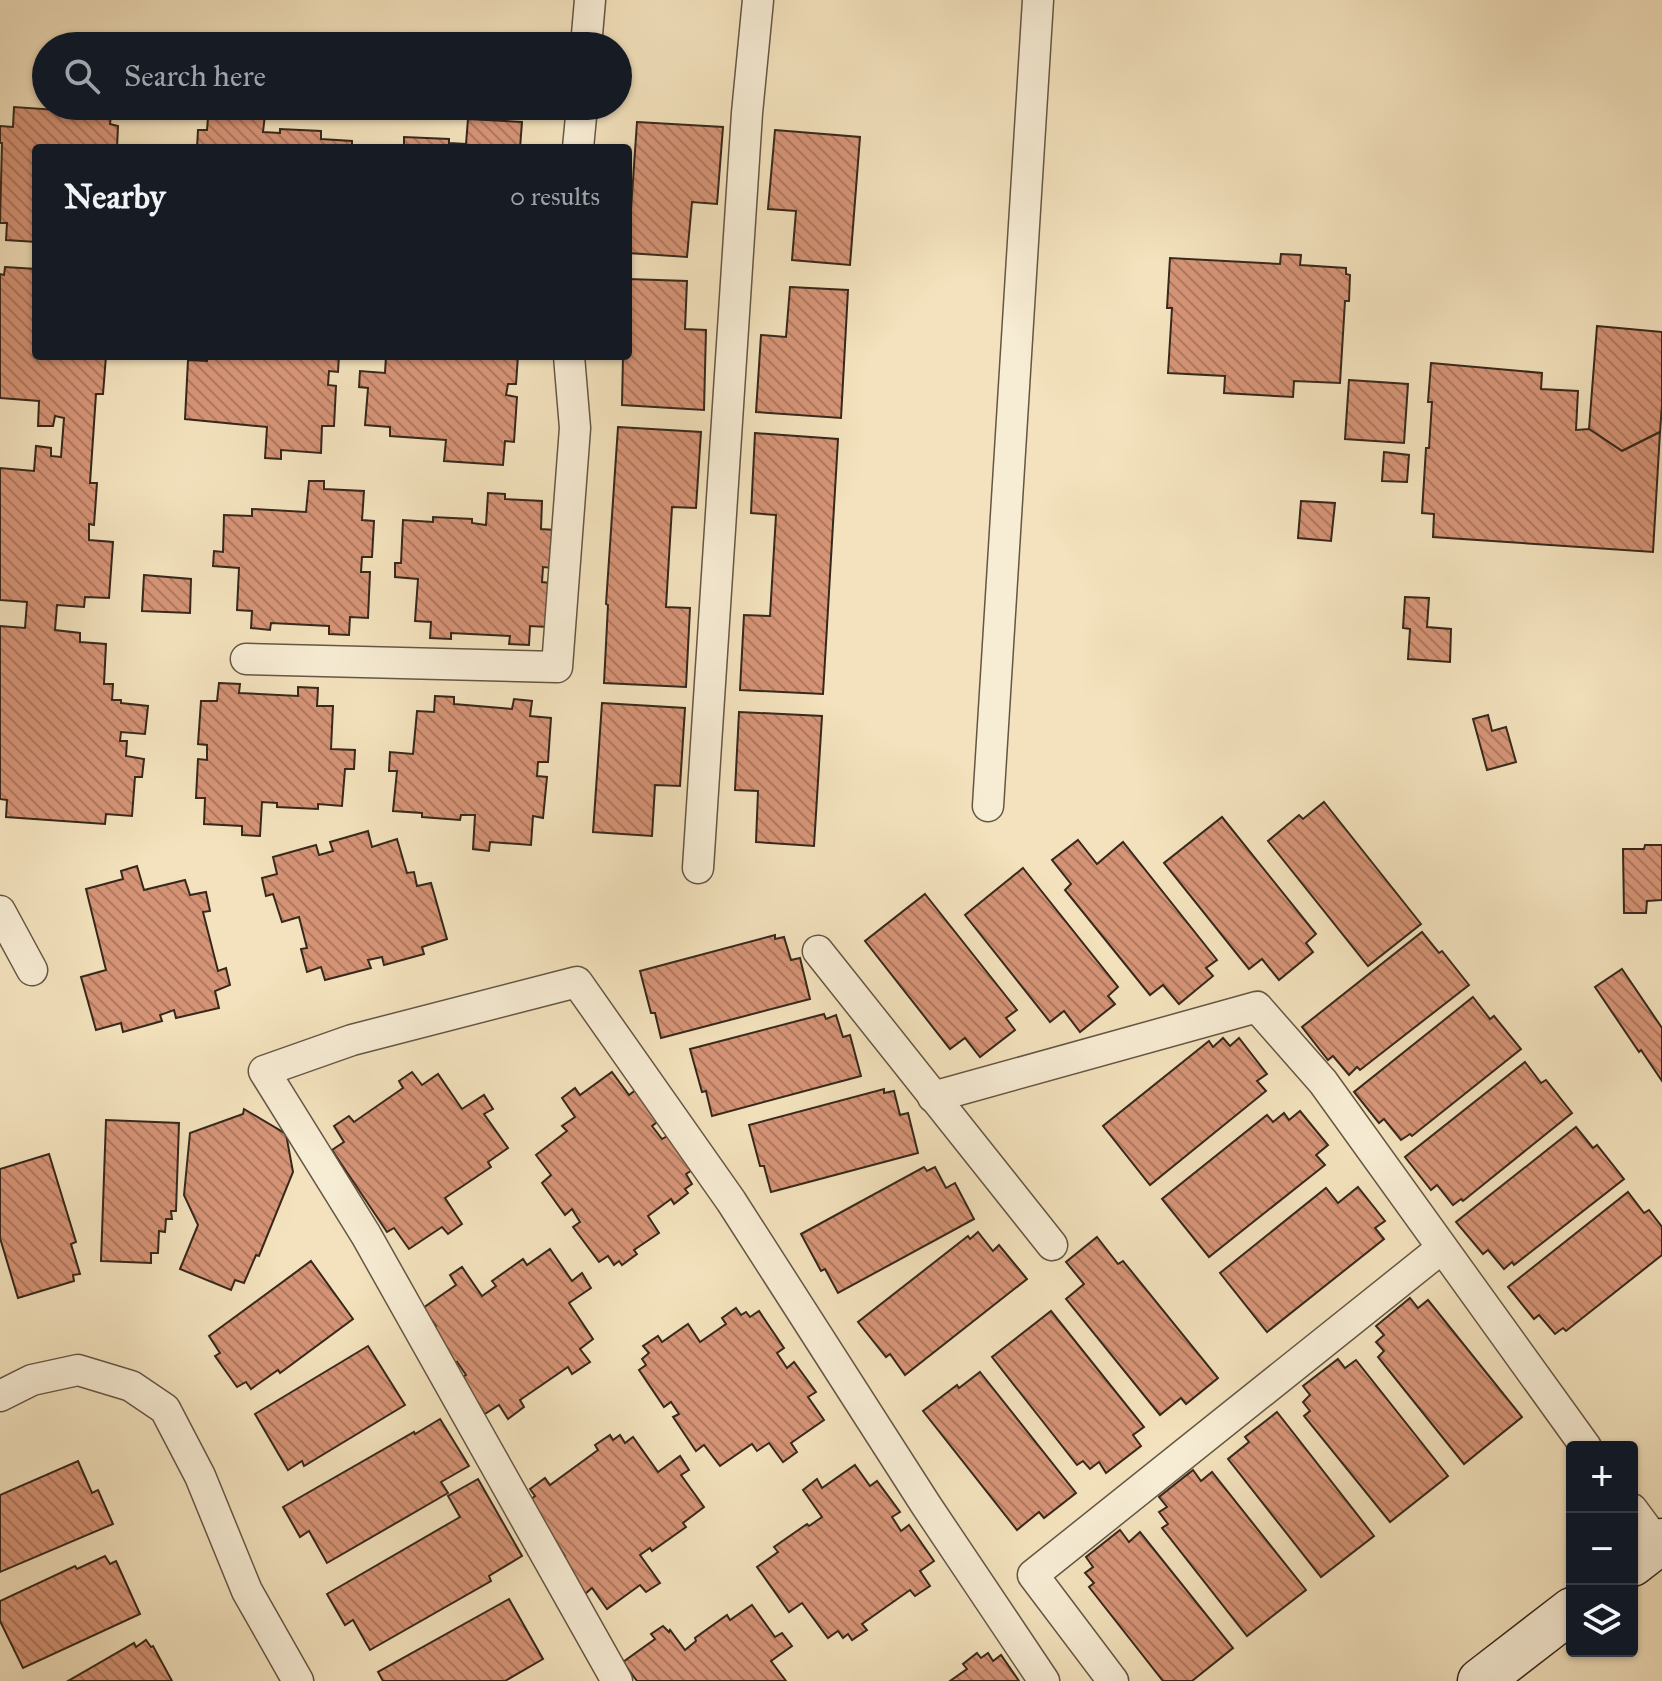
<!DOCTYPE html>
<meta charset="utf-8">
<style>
body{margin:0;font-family:"IM FELL Great Primer",serif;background:#20242c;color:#f1f3f6}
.controls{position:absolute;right:24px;bottom:24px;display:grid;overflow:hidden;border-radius:8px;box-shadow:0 2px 6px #0004}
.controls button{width:72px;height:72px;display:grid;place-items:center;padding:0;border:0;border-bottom:2px solid #363941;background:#171b24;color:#f1f3f6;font:40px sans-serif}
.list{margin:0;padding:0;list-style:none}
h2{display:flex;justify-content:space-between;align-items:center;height:104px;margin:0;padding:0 32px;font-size:34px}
h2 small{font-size:26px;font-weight:400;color:#9ea1a6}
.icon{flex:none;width:44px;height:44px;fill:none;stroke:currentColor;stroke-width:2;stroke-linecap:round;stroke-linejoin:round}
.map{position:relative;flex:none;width:1662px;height:1681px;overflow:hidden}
.search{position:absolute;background:#171b24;box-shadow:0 2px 6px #0004;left:32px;top:32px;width:600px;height:88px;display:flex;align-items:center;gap:20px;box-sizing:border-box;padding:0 28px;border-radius:44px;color:#9ea1a6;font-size:30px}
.panel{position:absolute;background:#171b24;box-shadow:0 2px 6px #0004;left:32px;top:144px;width:600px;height:216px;border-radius:8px}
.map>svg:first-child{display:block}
.building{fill:url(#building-back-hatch);stroke:#36281b;stroke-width:2}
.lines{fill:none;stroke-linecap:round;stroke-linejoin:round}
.service-casing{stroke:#655644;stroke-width:33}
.secondary-casing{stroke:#36281b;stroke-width:47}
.service{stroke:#f7ecd4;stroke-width:30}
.secondary{stroke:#f7ecd4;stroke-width:44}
</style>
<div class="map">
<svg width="1662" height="1681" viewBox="0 0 1662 1681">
<defs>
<pattern id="building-back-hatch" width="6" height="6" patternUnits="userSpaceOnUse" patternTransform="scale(2)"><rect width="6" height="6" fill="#d69477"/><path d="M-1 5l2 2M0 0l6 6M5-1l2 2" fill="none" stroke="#ae7961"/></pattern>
</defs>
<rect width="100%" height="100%" fill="#f3e2bd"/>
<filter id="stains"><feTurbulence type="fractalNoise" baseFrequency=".0025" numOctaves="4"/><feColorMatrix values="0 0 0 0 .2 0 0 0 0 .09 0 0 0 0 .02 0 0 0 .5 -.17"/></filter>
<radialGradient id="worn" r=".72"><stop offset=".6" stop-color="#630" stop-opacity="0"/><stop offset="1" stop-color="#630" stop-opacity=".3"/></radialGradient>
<g class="building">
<polygon points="57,106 112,106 110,124 118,126 117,148 36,148 36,242 6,240 7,223 0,223 2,143 0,143 0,126 13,127 14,107 57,110"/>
<polygon points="209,106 266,106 263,132 280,133 280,129 321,131 321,139 352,141 352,148 197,148 198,130 207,130"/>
<polygon points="468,119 522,122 520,148 404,148 404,137 449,139 449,143 466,144"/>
<polygon points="637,122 723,127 717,204 692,202 687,257 628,253"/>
<polygon points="775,130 860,137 850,265 792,260 796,211 768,209"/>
<polygon points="1281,254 1301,255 1300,265 1346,268 1346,274 1350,275 1349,301 1345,301 1340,383 1294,381 1293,397 1224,393 1225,376 1168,373 1172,308 1167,308 1170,258 1280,264"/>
<polygon points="5,267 36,269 36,356 106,356 103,394 96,394 90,483 97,483 94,525 89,524 89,540 113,542 109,598 85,597 84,607 57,605 55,630 80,633 80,642 106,644 104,684 113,684 112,700 121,700 121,703 148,706 145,734 121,732 120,741 127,741 126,756 144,759 142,777 135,777 132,816 106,814 105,824 6,817 7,800 0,799 0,626 25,628 27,602 0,600 0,468 34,471 36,446 51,448 51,456 61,457 64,418 55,416 53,426 38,426 39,401 0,398 0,274 4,275"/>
<polygon points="628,279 687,281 685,329 706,330 704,410 622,405 623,356 628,356"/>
<polygon points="790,287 848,290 841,418 756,412 761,335 786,337"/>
<polygon points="1597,326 1662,332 1662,405 1660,432 1622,451 1589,429"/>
<polygon points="207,356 339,356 338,372 329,371 328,385 336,386 334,426 322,426 321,453 281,450 281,459 265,458 267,427 185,419 188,360 207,361"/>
<polygon points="386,356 518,356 516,384 508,384 506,395 517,397 514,442 505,441 503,465 444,461 446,440 390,436 390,427 365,425 368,388 359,387 360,371 385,373"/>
<polygon points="1431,363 1542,373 1541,389 1578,391 1576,430 1589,429 1622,451 1660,432 1653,552 1433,537 1434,514 1422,513 1426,448 1429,448 1432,402 1428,402"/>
<polygon points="1349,380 1408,384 1404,443 1345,439"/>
<polygon points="618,427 701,432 696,508 672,507 666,607 690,608 686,687 604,683 608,605 606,604"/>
<polygon points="755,433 838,439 823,694 740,690 744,615 770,616 776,515 751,513"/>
<polygon points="1384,452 1409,455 1407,482 1382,481"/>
<polygon points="309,481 324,481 324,489 364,491 362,520 374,521 372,557 362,557 361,572 370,572 368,618 350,617 349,635 329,634 329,626 271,623 270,630 251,628 252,611 237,610 239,568 213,566 214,551 223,552 224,515 252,516 252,509 306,512"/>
<polygon points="488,493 505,494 505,499 542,501 541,529 555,530 552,568 543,567 542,582 550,583 547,627 530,626 529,645 509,644 510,636 451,633 451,639 430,638 431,622 415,621 418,579 395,577 395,563 401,563 403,520 433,522 433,517 472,519 472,523 486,525"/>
<polygon points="1301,501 1335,503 1331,541 1298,538"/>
<polygon points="144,575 191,579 190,613 142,611"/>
<polygon points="1405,597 1429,598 1427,627 1451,629 1450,662 1408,659 1410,629 1403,628"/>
<polygon points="219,683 240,684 239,693 298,696 298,687 318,688 317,706 333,706 331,749 355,750 354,769 345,769 342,806 318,804 318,809 277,807 277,803 262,802 260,836 242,835 242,826 204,824 205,798 196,798 198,759 207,760 207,745 198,744 201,701 217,701"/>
<polygon points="435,696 454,697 454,704 512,709 514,699 532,701 530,716 551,718 548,762 538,762 537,776 547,777 543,818 533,816 531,845 490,842 489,851 473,849 475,815 461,815 460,820 422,817 422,813 393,811 397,771 389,771 390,752 413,754 417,711 434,712"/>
<polygon points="602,703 685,708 680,786 655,785 652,836 593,832"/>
<polygon points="739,712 822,716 814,846 756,842 758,791 735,790"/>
<polygon points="1488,715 1492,731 1506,727 1516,762 1487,770 1473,719"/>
<polygon points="1324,802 1421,924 1368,966 1268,841 1299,815 1303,819"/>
<polygon points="1222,817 1316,934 1306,943 1313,952 1279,980 1262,959 1249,969 1164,863"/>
<polygon points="368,831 372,847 397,839 407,873 414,872 417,886 431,883 447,939 422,947 424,954 384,965 382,957 368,960 371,968 325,980 321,967 307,972 301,949 307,948 299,917 282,922 273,894 266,896 262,878 277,874 273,857 316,845 319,855 333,851 330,842"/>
<polygon points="1078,840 1097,864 1123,842 1217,960 1206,968 1213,976 1179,1004 1163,985 1150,995 1065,890 1071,884 1052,860"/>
<polygon points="1645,845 1662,845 1662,900 1647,901 1646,913 1624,913 1623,849 1644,849"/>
<polygon points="137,866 144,890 185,880 190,895 206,892 210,911 203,912 218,971 226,968 230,985 215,991 219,1008 176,1018 174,1010 160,1015 162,1021 123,1032 121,1023 96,1030 81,977 106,970 86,889 123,879 121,871"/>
<polygon points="1023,868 1118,987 1108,996 1115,1004 1080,1032 1064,1011 1050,1022 965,915"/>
<polygon points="925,894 1017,1010 1006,1018 1015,1030 980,1057 965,1038 950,1049 865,941"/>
<polygon points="1422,932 1439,953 1442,951 1469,985 1360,1070 1357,1067 1349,1075 1333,1056 1328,1060 1302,1027"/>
<polygon points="775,935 775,939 784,937 791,960 800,958 810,999 661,1038 655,1013 651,1013 640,971"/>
<polygon points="1622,969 1662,1028 1662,1081 1641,1050 1639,1052 1595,987"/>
<polygon points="1473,997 1490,1019 1494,1016 1521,1049 1412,1136 1410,1134 1401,1140 1384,1119 1379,1123 1354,1092"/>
<polygon points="824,1014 826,1019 836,1015 843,1037 850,1035 861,1076 712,1116 706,1091 702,1092 690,1049"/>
<polygon points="1223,1038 1230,1046 1239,1038 1267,1074 1257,1081 1266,1091 1150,1185 1103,1126 1209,1041 1213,1047"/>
<polygon points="1525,1062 1541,1083 1546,1080 1572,1113 1463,1201 1461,1199 1453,1205 1437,1185 1431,1190 1405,1157"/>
<polygon points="412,1072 422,1085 438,1074 462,1109 484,1095 493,1109 484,1114 508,1148 488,1162 491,1167 445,1198 462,1224 448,1234 442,1227 409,1249 394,1228 387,1232 332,1150 344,1142 334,1126 349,1116 354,1122 403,1088 399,1081"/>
<polygon points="612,1072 629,1095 637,1089 660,1120 652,1126 662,1139 669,1135 694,1169 686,1174 692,1184 685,1189 688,1193 674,1204 671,1199 648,1216 659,1233 634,1250 637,1254 622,1265 619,1261 614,1265 608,1256 599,1262 573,1227 580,1222 572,1209 565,1215 542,1183 551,1175 536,1155 567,1131 562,1126 575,1117 562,1098 575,1088 580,1095"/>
<polygon points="884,1089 884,1093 894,1091 900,1115 908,1113 918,1153 771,1192 764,1166 760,1166 749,1125"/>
<polygon points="244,1109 286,1134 293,1172 259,1256 256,1255 244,1283 235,1280 231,1290 180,1269 198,1225 184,1195 190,1133 243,1114"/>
<polygon points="1300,1111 1328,1145 1316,1155 1325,1165 1209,1257 1162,1199 1267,1115 1273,1122 1284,1113 1289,1120"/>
<polygon points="106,1120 179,1123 176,1211 171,1211 172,1219 166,1219 165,1232 159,1231 158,1253 151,1253 151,1263 101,1261"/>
<polygon points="1576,1127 1593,1148 1597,1145 1624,1179 1514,1265 1512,1262 1504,1269 1488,1250 1483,1254 1456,1222"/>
<polygon points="49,1154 76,1242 71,1244 80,1274 73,1275 74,1281 18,1298 0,1238 0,1169"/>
<polygon points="924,1167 927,1171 935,1167 946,1188 955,1183 974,1219 838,1293 825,1269 821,1271 801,1234"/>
<polygon points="1358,1187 1385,1221 1375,1228 1384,1239 1267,1332 1220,1273 1326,1188 1338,1203"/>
<polygon points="1628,1192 1644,1213 1649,1210 1662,1227 1662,1255 1566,1331 1563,1328 1555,1334 1539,1315 1534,1319 1508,1287"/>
<polygon points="978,1232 993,1251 999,1245 1027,1279 905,1375 890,1354 886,1357 858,1322 968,1236 970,1239"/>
<polygon points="1097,1237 1118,1264 1123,1261 1218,1378 1186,1404 1181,1398 1160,1415 1066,1299 1084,1284 1066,1262"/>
<polygon points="550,1249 572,1281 582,1273 591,1288 569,1303 593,1339 580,1349 590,1362 572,1374 568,1367 520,1400 524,1407 508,1419 499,1405 485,1414 461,1378 466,1375 457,1362 450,1367 427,1334 436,1326 423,1308 456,1285 450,1275 462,1267 482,1296 496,1286 492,1281 523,1259 527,1265"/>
<polygon points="311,1261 353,1319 280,1373 278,1370 251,1389 246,1382 237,1387 215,1356 220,1353 209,1336"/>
<polygon points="1410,1298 1418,1308 1428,1300 1522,1417 1464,1464 1378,1357 1384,1351 1376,1342 1384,1335 1376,1326"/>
<polygon points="736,1308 741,1315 746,1312 750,1317 759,1311 784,1348 777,1353 787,1368 794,1362 816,1392 808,1397 824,1420 791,1443 797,1452 783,1462 769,1443 757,1451 752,1444 720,1466 704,1445 696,1451 673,1417 679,1414 671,1402 664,1407 639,1370 646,1365 642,1359 649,1353 643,1346 658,1336 662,1342 688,1324 700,1342 726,1324 722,1318"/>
<polygon points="1051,1311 1144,1427 1133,1435 1141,1446 1106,1473 1099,1462 1090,1469 1083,1461 1077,1465 992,1357"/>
<polygon points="368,1346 405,1405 304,1466 302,1461 288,1470 255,1414"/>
<polygon points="1338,1359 1345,1368 1356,1360 1448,1476 1390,1522 1304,1416 1310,1411 1303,1402 1310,1395 1303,1386"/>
<polygon points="980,1372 1076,1493 1044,1518 1039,1512 1017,1530 923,1411 957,1385 959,1388"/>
<polygon points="1277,1412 1374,1536 1321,1577 1228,1459 1249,1442 1245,1437"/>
<polygon points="440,1419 469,1466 441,1482 448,1493 327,1563 309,1531 300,1537 283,1507 414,1432 415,1434"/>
<polygon points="610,1435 613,1440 620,1435 625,1443 633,1437 658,1472 680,1456 689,1470 681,1475 704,1507 683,1523 686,1527 652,1551 650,1548 640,1555 660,1583 646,1592 640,1585 607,1609 592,1588 585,1594 559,1559 565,1556 529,1501 535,1496 530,1489 545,1478 550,1485 598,1450 595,1445"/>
<polygon points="78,1461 92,1493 98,1490 113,1524 0,1572 0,1495"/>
<polygon points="855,1465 870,1486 877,1481 900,1512 892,1517 901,1531 909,1525 934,1561 920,1571 930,1586 915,1596 910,1590 862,1624 867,1630 852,1640 848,1634 843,1638 838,1631 828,1638 802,1603 789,1612 757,1567 778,1552 774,1547 807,1524 809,1526 822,1517 803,1490 817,1479 822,1488"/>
<polygon points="1193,1470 1201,1481 1212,1472 1306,1590 1247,1636 1162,1528 1168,1524 1159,1512 1167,1507 1159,1497"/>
<polygon points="478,1479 522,1556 489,1576 491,1581 370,1650 353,1620 345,1625 327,1594 460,1517 448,1496"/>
<polygon points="1120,1530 1129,1542 1140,1532 1233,1648 1192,1681 1163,1681 1089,1587 1094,1583 1085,1573 1093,1567 1086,1557"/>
<polygon points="105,1556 110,1564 116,1561 140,1614 23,1668 0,1621 0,1601 75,1566 77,1569"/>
<polygon points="509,1599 543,1659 505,1681 383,1681 378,1672"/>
<polygon points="752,1605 775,1637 782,1633 792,1646 771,1661 786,1681 637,1681 623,1662 655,1639 651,1634 663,1626 669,1632 670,1630 685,1650 696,1641 695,1638 727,1615 730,1620"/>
<polygon points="146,1640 151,1647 153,1646 172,1681 68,1681 134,1643 136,1647"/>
<polygon points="977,1653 981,1658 988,1653 993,1661 1001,1655 1019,1681 950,1681 967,1669 963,1664"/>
</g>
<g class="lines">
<defs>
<g id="service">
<polyline points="586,46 590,0"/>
<polyline points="578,148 582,106"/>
<polyline points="246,659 557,667 575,428 569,356"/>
<polyline points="988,806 1038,0"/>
<polyline points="698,868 747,113 758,0"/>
<polyline points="0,911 32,970"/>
<polyline points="818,951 1052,1245"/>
<polyline points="933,1097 1257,1007 1323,1082 1586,1447"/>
<polyline points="0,1396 32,1380 78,1370 131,1386 165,1409 200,1476 247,1591 298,1681"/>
<polyline points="1632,1509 1658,1544"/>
<polyline points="617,1681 366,1235 264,1071 352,1040 577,982 731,1201 926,1505 1044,1681"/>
<polyline points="1113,1681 1033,1575 1442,1248"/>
</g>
<g id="secondary">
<polyline points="1632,1564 1662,1541"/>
<polyline points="1480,1681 1572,1610"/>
</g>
</defs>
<use href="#service" class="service-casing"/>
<use href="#secondary" class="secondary-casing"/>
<use href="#service" class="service"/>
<use href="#secondary" class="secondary"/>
</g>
<rect width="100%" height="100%" filter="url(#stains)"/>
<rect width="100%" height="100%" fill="url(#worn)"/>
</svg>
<div class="controls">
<button>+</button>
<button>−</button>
<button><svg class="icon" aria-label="layers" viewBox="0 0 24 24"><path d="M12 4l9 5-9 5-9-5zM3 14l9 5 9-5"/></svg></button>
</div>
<div class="search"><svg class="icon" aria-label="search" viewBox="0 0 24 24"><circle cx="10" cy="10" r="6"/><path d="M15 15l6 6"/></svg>Search here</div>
<section class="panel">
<h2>Nearby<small>0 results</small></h2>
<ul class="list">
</ul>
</section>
</div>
